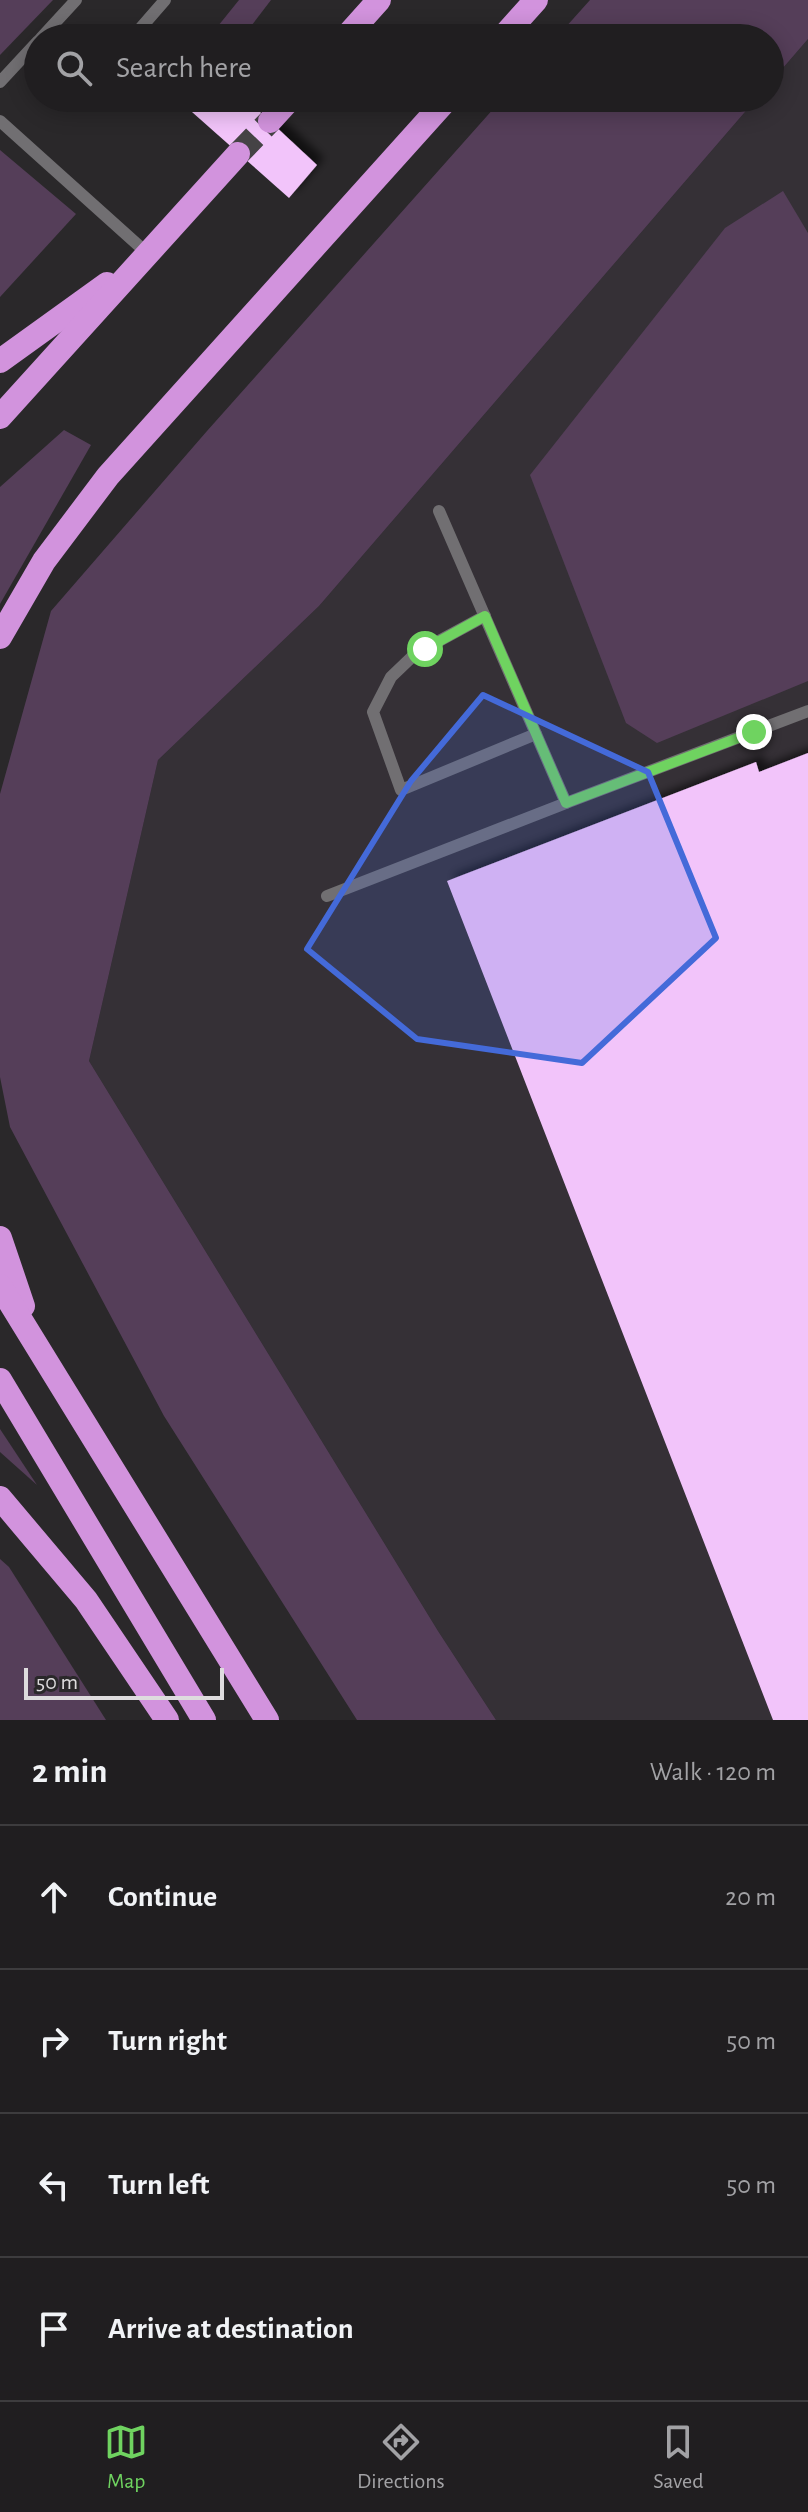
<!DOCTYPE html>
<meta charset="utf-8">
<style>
body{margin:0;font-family:"Alegreya Sans",sans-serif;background:#282729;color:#f1f3f6}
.scale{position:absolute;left:24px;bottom:20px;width:200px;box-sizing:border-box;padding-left:8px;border:4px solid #dedcde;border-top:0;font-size:22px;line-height:28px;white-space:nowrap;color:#dedcde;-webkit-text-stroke:6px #2a282a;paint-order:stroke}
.stop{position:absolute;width:24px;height:24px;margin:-18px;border:6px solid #6fd360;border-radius:50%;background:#fff}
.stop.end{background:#6fd360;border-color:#fff;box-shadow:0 2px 8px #0008}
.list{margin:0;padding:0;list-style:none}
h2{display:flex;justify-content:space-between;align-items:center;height:104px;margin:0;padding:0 32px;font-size:34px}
h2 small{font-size:26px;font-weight:400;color:#a2a2a5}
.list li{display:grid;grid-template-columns:52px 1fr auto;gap:24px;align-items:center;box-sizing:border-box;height:144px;padding:0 32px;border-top:2px solid #3d3c3e}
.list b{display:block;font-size:30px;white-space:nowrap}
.list em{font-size:26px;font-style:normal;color:#a2a2a5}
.icon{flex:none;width:44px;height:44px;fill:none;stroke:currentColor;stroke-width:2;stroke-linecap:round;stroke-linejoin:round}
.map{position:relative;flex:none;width:808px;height:1720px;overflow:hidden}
.search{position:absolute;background:#201e20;box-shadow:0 4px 20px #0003;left:24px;right:24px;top:24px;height:88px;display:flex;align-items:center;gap:20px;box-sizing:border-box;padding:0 28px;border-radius:44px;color:#a2a2a5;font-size:30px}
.sheet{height:680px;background:#201e20}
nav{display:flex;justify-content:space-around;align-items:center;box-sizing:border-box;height:112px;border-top:2px solid #3d3c3e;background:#201e20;font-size:22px;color:#a2a2a5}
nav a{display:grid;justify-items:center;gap:4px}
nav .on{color:#6fd360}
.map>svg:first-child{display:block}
.built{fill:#353036}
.green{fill:#553e59}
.building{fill:#f2c4fa;filter:url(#shadow)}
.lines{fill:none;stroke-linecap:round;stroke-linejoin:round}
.highway-tunnel{stroke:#454345;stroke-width:24;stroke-dasharray:24 12;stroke-linecap:butt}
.lane{stroke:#716f72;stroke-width:12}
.highway{stroke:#d293dd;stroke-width:24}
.route{stroke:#6fd360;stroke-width:10}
.marked{fill:#446ad9;fill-opacity:0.2;stroke:#446ad9;stroke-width:6;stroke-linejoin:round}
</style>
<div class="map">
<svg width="808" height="1720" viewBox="0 0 808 1720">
<defs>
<filter id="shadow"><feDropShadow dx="7" dy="-7" stdDeviation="4" flood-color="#0009"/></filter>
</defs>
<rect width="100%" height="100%" fill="#2a282a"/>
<polygon class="built" points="808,39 808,1720 496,1720 438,1631 89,1061 158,760 319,606 757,98 770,98 770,83"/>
<g class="green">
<polygon points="0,0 53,0 0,55"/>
<polygon points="239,0 271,0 242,38 224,38 214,31"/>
<polygon points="590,0 808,0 808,39 770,83 770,38 556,38"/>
<polygon points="503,98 757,98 319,606 158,760 89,1061 438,1631 496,1720 357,1720 164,1416 10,1127 0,1077 0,794 51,611 207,431"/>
<polygon points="0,150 76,214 0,297"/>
<polygon points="783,191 808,233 808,681 657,743 626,723 530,475 725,228"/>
<polygon points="64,430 91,445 0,604 0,487"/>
<polygon points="0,1429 37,1485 0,1452"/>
<polygon points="0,1559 9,1567 106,1720 0,1720"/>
</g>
<g class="building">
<polygon points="205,98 245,98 317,165 289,198 192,112"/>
<polygon points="808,753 808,1720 773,1720 447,881 756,762 759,772"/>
</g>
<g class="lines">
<polyline class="highway-tunnel" points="238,154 270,121"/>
<g class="lane">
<polyline points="41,38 76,0"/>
<polyline points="132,38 165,0"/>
<polyline points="0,82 38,41"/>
<polyline points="0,121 148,254"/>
<polyline points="439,511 566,803 808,711"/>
<polyline points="485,616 415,654 391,677 373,712 401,790 536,734"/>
<polyline points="327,896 566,803"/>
</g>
<g class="highway">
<polyline points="345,38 379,0"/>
<polyline points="502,38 536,0"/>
<polyline points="270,121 291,98"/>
<polyline points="0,361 107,284"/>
<polyline points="0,417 238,154"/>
<polyline points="0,637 44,561 108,476 448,98"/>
<polyline points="0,1238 23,1306"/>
<polyline points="0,1286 267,1720"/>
<polyline points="0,1380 204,1720"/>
<polyline points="0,1498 86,1600 167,1720"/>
</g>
</g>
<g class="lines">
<polyline class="route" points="425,649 485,616 566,803 754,732"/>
</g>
<path class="marked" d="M483 695 648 772 716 938 582 1063 417 1039 307 949 411 781Z"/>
</svg>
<div class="scale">50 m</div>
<div class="stop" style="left:425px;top:649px"></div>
<div class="stop end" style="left:754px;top:732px"></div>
<div class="search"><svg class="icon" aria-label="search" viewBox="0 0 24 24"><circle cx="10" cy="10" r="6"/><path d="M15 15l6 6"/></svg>Search here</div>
</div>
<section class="sheet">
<h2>2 min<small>Walk · 120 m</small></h2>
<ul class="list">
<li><svg class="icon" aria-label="ahead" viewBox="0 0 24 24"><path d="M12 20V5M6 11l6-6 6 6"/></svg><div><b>Continue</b></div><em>20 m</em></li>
<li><svg class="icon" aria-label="right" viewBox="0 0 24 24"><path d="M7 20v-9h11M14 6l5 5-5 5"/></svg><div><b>Turn right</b></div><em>50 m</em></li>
<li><svg class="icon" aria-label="left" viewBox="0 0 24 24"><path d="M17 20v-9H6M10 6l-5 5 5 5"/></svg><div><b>Turn left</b></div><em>50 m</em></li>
<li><svg class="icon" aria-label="arrive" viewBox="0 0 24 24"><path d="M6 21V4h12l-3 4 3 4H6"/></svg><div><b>Arrive at destination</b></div></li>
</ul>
</section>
<nav>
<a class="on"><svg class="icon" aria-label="map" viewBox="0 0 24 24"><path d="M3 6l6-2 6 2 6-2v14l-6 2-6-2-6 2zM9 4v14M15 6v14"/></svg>Map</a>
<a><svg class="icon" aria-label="directions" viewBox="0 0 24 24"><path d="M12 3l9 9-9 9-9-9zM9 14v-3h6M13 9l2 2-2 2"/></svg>Directions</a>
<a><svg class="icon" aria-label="saved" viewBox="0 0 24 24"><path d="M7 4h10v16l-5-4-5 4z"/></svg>Saved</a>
</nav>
